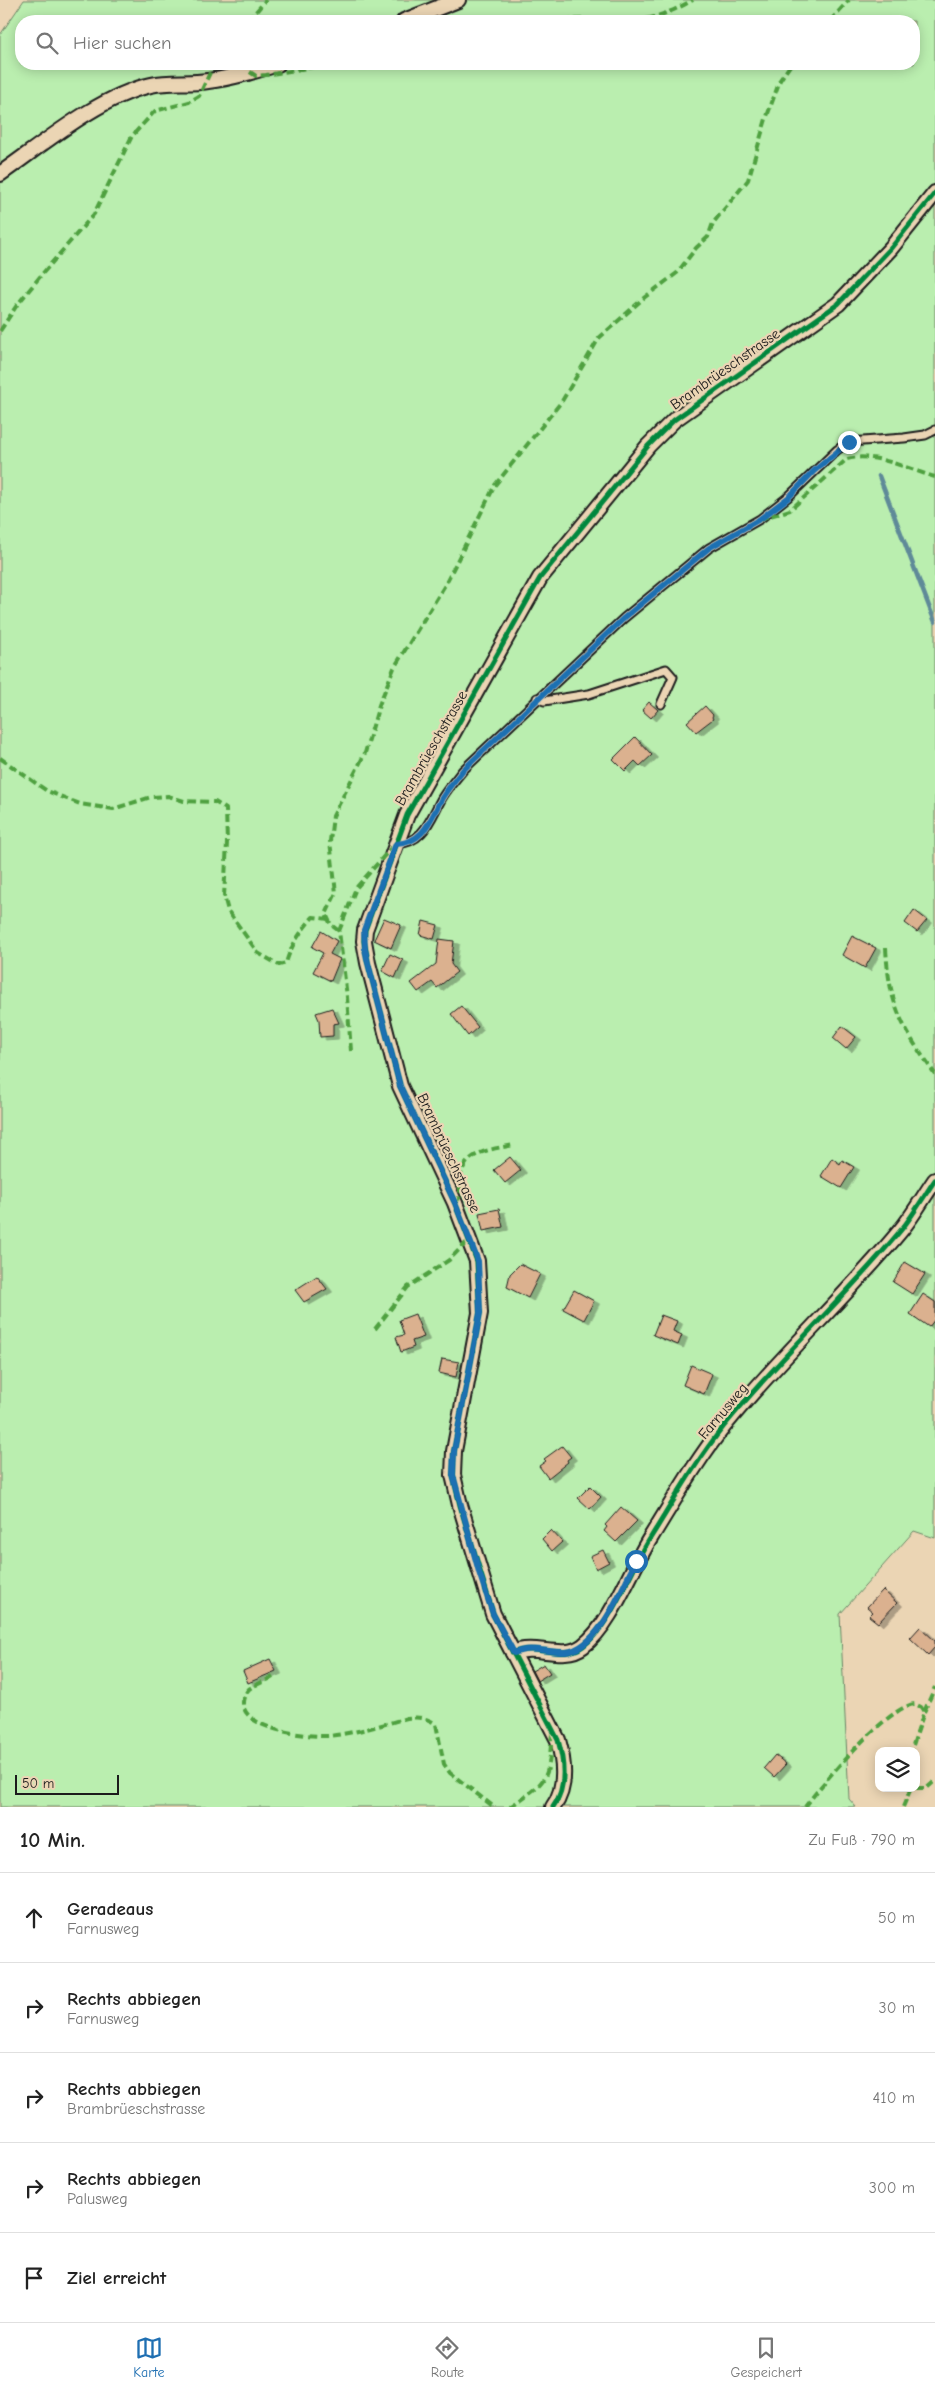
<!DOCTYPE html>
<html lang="de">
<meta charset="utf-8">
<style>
body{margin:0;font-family:"Comic Neue",sans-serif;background:#f6f6f6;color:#222}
.controls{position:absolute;right:15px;bottom:15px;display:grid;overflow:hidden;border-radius:10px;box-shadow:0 2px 12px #0003}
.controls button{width:45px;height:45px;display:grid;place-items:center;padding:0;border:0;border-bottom:1px solid #e0e0e0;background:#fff;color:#222;font:25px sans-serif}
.scale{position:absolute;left:15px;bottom:12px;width:104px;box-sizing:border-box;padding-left:5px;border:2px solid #1c1c1c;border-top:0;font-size:14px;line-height:18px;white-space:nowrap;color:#1c1c1c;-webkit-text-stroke:4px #ebd5b4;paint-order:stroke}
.stop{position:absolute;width:15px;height:15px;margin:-11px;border:4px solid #1f6fb2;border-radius:50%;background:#fff}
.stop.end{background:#1f6fb2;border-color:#fff;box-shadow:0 1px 5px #0008}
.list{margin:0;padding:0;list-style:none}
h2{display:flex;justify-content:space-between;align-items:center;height:65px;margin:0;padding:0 20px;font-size:21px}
h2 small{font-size:16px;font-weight:400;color:#767676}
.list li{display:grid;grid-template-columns:32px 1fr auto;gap:15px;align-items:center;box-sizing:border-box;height:90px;padding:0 20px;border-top:1px solid #e0e0e0}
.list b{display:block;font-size:19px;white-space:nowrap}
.list p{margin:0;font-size:16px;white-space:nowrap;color:#767676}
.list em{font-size:16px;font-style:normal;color:#767676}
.icon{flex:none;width:28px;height:28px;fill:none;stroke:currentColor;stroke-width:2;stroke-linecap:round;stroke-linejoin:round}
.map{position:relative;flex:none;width:935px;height:1807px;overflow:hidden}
.search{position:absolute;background:#fff;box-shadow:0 2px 12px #0003;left:15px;right:15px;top:15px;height:55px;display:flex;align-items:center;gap:12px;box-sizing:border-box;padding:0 18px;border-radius:20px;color:#767676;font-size:19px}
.sheet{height:515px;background:#fff}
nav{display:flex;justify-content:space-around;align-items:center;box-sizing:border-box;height:70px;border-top:1px solid #e0e0e0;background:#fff;font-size:14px;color:#767676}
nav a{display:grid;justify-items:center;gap:2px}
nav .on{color:#1f6fb2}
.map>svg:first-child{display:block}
.green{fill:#baeeaf;stroke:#6b8566;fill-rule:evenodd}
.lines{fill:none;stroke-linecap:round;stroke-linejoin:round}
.stream{stroke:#5e8a98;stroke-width:4.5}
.building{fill:#dbb18f;stroke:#1c1c1c;filter:url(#shadow)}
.lane-casing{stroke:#1c1c1c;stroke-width:11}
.street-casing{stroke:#1c1c1c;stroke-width:18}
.lane{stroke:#ebd5b4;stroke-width:7}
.street{stroke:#ebd5b4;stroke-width:14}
.quiet{stroke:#4fa141;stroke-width:4;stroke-dasharray:8 4;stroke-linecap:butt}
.cycleway-casing{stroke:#ebd5b4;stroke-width:8}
.cycleway{stroke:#00873e;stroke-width:5}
.route{stroke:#1f6fb2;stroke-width:6}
.labels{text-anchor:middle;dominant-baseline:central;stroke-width:4.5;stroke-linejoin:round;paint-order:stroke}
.street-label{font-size:15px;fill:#1c1c1c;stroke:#ebd5b4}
</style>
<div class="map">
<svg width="935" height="1807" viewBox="0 0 935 1807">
<defs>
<filter id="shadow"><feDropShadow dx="5.5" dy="3" stdDeviation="0" flood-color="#0004"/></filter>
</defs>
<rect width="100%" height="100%" fill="#ebd5b4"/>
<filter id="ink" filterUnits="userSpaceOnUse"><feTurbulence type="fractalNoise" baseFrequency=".02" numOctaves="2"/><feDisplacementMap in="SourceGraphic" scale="10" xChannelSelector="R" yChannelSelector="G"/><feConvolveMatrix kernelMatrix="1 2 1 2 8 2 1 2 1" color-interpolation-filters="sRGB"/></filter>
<g filter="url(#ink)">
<path class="green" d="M24 0H935V1538L914 1531 840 1614 849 1799 856 1807H0V35ZM21 21H914V64H21Z"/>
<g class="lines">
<polyline class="stream" points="879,476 935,622"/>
</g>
<g class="building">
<polygon points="649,702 658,710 651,718 642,710"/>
<polygon points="705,706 713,715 712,717 713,719 696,732 687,722"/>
<polygon points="635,737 652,755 640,766 635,761 625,771 613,759"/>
<polygon points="914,910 927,920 917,932 905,923"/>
<polygon points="384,918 401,925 391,948 374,940"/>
<polygon points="423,921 438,925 434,939 420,935"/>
<polygon points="321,931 337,941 330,954 340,959 331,981 313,972 323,953 312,947"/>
<polygon points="852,936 876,948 865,968 842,955"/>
<polygon points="439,939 454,941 451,964 457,972 437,988 432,982 418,992 411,983 436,964"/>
<polygon points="390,954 403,960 395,978 382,971"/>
<polygon points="461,1006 478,1027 468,1036 451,1014"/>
<polygon points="332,1008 339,1023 333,1024 333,1036 320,1037 319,1020 316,1013"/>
<polygon points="842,1026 856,1037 846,1049 833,1038"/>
<polygon points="510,1157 521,1170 505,1183 494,1170"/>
<polygon points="832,1158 840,1164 842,1160 854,1167 841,1188 821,1176"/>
<polygon points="499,1209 503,1227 483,1231 479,1213"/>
<polygon points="905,1262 925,1274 912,1294 893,1282"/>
<polygon points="520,1264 540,1274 528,1298 507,1287 510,1274"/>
<polygon points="317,1276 327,1289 304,1302 295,1290"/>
<polygon points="574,1290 594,1301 584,1320 563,1309"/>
<polygon points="923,1294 935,1302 935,1319 929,1327 910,1314"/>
<polygon points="415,1314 424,1337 412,1341 414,1347 401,1352 396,1337 404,1335 399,1320"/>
<polygon points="661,1315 677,1321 673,1331 682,1335 678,1345 653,1335"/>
<polygon points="442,1359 459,1362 456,1377 439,1373"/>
<polygon points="691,1365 712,1374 704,1394 683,1385"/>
<polygon points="562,1446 571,1457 567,1460 568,1462 548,1478 539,1466 546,1461 544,1459"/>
<polygon points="590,1486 601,1497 590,1509 578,1498"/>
<polygon points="621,1507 637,1521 616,1542 604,1531 607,1527 605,1525"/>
<polygon points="551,1530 562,1542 552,1551 542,1539"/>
<polygon points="603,1550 609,1562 596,1569 590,1556"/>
<polygon points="883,1590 897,1603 878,1623 869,1616 873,1612 867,1607"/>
<polygon points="920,1627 935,1641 935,1647 928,1655 910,1638"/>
<polygon points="270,1659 276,1671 248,1683 243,1671"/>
<polygon points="544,1664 550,1673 537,1681 532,1671"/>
<polygon points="775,1755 786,1764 774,1777 764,1768"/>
</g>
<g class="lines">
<defs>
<g id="lane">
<polyline points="537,698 544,701 589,694 666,669 673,677 661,704"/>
<path d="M396 844C424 843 430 819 442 798 448 788 456 779 463 770L624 618 709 548 760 519 788 497 837 450 849 442 904 438 925 435 935 430"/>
</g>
<g id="street">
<polyline points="404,21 458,0"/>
<path d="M0 174C43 144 100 96 151 85 170 81 189 84 208 81 232 78 255 71 278 64"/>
<path d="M513 1653C535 1643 563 1661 583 1646 612 1624 631 1568 651 1537 674 1500 696 1461 724 1426 779 1358 845 1298 901 1230 914 1214 924 1196 935 1180"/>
<path d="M553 1807C567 1788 564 1761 558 1740L493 1614 460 1505 453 1475 454 1451 480 1313 477 1261 455 1203 400 1086 368 963 364 941 365 930 407 815 540 578 648 446 674 420 838 304 891 248 935 193"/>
</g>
</defs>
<use href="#lane" class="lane-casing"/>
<use href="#street" class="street-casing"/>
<use href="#lane" class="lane"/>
<use href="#street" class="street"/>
<g class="quiet">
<polyline points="248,21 266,0"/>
<path d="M563 21C585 17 588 20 609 21 640 24 667 15 693 0"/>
<polyline points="830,21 849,0"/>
<polyline points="250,72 256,76 266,75 331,64"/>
<polyline points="0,331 17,305 43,273 94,214 132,136 155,111 189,102 199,96 214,64"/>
<path d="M760 519 790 510 847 459C875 452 908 469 935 477"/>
<path d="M0 758 47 791 80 804 113 809 151 797 168 796 184 801 215 802 226 809 227 843 224 896 228 911 258 953 279 965 286 963C291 945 301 931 313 917L328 919"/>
<polyline points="339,931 331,925 326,914 336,893 330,841 333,816 365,753 379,705 394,668 445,585 495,485 562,401 599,338 645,297 677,273 696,248 708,237 713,223 748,180 766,119 780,80 791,64"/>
<path d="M886 948C889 1005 902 1028 935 1074"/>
<polyline points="351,1051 347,997 339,931 356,888 392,847"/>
<path d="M455 1203C461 1198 460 1193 460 1185 460 1152 487 1150 514 1145"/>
<polyline points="375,1329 408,1287 449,1260 470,1239"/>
<path d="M273 1677C266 1681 256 1684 249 1689 246 1692 243 1698 243 1702 242 1730 308 1737 329 1736 355 1733 382 1725 407 1718 419 1717 426 1717 436 1724L444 1764 450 1773 494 1807"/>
<polyline points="924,1712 935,1687"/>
<polyline points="916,1788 927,1788 935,1781"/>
<path d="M510 1807C550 1779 548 1781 552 1733"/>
<path d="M805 1807C822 1783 888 1706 915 1704L921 1707 924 1712 911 1751"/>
<polyline points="903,1807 911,1788"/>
</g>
<defs>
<g id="cycleway">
<path d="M513 1653C535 1643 563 1661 583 1646 612 1624 631 1568 651 1537 674 1500 696 1461 724 1426 779 1358 845 1298 901 1230 914 1214 924 1196 935 1180"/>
<path d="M553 1807C567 1788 564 1761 558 1740L493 1614 460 1505 453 1475 454 1451 480 1313 477 1261 455 1203 400 1086 368 963 364 941 365 930 407 815 540 578 648 446 674 420 838 304 891 248 935 193"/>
</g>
</defs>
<use href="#cycleway" class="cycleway-casing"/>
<use href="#cycleway" class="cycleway"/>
</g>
</g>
<g class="lines" filter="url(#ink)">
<path class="route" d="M636 1561C622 1587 600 1648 566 1652 548 1653 531 1645 514 1653L493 1614 479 1572 453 1475 454 1451 480 1313 478 1261 455 1203 400 1086 368 963 365 949 364 930 396 844C424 843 430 820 442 798 448 788 456 779 463 770L624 618 709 548 760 519 788 498 814 471 849 442"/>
</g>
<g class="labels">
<g class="street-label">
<text transform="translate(725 369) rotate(-35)">Brambrüeschstrasse</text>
<text transform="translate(431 748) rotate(-60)">Brambrüeschstrasse</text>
<text transform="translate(449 1153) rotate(65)">Brambrüeschstrasse</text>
<text transform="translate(723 1411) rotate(-50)">Farnusweg</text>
</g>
</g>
</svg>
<div class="controls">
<button><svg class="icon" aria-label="layers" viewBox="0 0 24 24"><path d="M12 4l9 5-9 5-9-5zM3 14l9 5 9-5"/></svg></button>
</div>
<div class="scale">50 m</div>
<div class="stop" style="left:636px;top:1561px"></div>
<div class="stop end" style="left:849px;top:442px"></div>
<div class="search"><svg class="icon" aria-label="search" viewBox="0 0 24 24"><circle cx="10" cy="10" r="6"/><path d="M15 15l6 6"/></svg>Hier suchen</div>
</div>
<section class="sheet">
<h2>10 Min.<small>Zu Fuß · 790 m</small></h2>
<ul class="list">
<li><svg class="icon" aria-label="ahead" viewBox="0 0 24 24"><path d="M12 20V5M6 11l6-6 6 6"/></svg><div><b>Geradeaus</b><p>Farnusweg</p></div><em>50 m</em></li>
<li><svg class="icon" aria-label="right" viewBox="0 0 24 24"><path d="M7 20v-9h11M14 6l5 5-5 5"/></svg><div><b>Rechts abbiegen</b><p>Farnusweg</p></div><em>30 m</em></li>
<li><svg class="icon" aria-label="right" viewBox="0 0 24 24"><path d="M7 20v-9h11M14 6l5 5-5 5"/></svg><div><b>Rechts abbiegen</b><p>Brambrüeschstrasse</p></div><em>410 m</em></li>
<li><svg class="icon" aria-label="right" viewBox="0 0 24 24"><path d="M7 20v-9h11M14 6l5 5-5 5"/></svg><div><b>Rechts abbiegen</b><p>Palusweg</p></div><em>300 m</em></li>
<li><svg class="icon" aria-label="arrive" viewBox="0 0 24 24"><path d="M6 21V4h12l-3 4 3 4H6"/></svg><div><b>Ziel erreicht</b></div></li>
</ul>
</section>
<nav>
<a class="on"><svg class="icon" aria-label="map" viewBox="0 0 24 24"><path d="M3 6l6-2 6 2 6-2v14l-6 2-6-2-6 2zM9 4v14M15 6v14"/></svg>Karte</a>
<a><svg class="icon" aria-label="directions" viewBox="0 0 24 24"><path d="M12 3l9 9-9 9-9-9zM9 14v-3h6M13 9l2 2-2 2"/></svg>Route</a>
<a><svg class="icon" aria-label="saved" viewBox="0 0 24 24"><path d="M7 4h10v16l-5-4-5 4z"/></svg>Gespeichert</a>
</nav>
